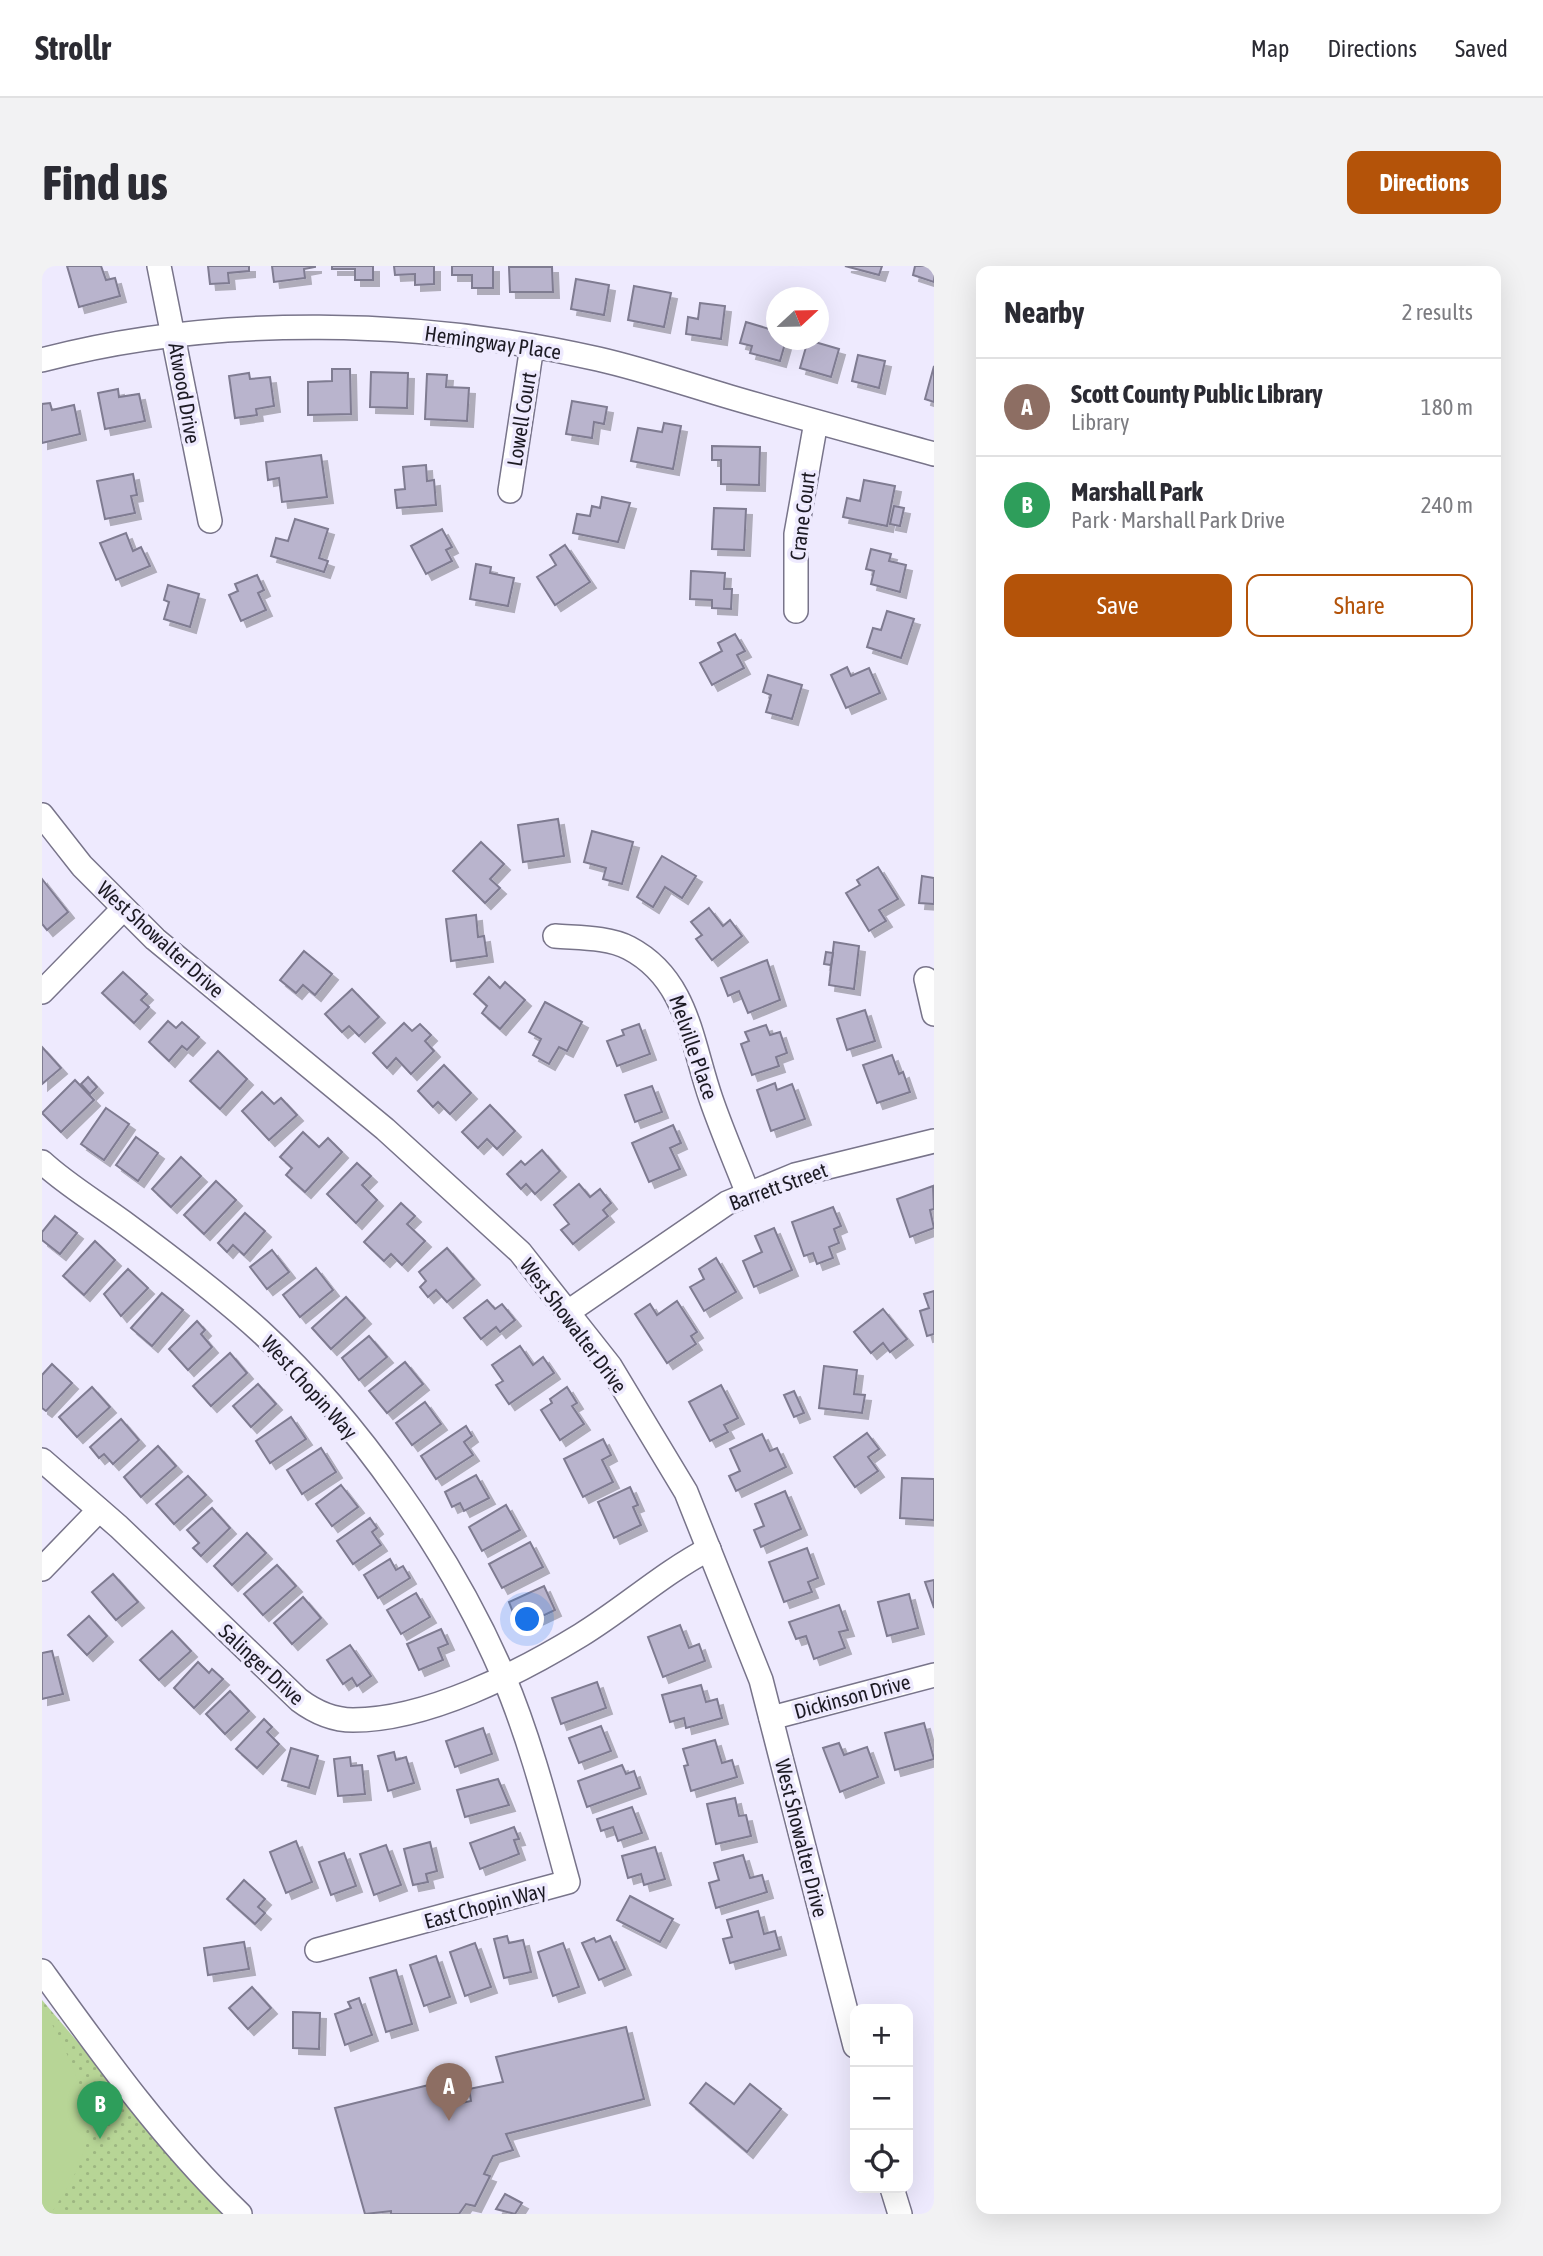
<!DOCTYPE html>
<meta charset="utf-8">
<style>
body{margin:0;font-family:"Asap Condensed",sans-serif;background:#f2f2f3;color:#2b2b33}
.controls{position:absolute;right:21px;bottom:21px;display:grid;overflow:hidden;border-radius:14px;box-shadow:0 7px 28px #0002}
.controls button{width:63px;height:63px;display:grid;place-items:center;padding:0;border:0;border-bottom:2px solid #e1e1e2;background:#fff;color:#2b2b33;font:35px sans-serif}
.compass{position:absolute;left:724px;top:21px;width:63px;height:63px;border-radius:50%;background:#fff;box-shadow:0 7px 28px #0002;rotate:68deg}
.you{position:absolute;left:486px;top:1354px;width:24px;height:24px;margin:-18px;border:5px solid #fff;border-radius:50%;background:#1a73e8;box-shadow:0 0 0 10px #1a73e833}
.badge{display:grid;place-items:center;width:46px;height:46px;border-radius:50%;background:#b45309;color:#fff;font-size:23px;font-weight:700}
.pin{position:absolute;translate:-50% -58px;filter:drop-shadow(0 2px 4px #0008)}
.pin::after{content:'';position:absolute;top:37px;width:24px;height:21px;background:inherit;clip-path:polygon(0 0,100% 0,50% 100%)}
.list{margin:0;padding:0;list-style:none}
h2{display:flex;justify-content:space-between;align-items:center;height:91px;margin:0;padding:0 28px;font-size:30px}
h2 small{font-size:23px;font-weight:400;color:#7c7c81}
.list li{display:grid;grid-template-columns:46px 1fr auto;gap:21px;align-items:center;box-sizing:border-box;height:98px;padding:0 28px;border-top:2px solid #e1e1e2}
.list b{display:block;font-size:26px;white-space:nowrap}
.list p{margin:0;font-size:23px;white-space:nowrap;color:#7c7c81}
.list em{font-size:23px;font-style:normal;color:#7c7c81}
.actions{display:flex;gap:14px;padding:21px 28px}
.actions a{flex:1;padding:16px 0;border:2px solid #b45309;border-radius:14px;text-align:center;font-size:24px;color:#b45309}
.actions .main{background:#b45309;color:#fff}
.icon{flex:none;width:38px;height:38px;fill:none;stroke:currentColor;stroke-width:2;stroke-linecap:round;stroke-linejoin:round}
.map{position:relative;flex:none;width:892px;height:1948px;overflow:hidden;border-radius:14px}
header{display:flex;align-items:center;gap:42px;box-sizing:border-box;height:98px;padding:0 35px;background:#fff;border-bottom:2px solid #e1e1e2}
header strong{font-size:33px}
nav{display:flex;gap:38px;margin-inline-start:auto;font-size:24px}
.intro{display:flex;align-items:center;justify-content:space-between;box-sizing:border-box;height:168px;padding:0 42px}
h1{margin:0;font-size:49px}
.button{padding:18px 32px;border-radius:14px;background:#b45309;color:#fff;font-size:24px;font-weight:700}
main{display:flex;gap:42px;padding:0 42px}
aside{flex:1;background:#fff;border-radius:14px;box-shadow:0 7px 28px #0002}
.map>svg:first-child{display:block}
.park{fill:url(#park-dots)}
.garden{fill:#b7d596}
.building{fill:#b9b4cd;stroke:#7f7b91;stroke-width:2;filter:url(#shadow)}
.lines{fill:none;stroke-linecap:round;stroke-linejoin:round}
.minor-casing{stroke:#78748a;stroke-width:26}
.minor{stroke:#fff;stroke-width:23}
.labels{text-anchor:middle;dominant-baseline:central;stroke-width:7;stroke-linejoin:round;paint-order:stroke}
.street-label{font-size:21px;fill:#1d1b24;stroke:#eeeafe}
</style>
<header>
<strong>Strollr</strong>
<nav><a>Map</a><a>Directions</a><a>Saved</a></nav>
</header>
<div class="intro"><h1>Find us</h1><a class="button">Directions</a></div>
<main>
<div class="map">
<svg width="892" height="1948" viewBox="0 0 892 1948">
<defs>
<pattern id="park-dots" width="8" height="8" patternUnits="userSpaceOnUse" patternTransform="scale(1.75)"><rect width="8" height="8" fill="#b7d596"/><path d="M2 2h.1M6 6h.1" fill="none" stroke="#9db681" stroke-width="1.8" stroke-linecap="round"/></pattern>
<filter id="shadow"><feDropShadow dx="6" dy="6" stdDeviation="0" flood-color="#0004"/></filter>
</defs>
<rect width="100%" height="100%" fill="#eeeafe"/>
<polygon class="park" points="0,1734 182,1948 0,1948"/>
<path class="garden" d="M0 1739C23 1784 57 1839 40 1891 34 1910 19 1931 9 1948H0Z"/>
<g class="building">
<polygon points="25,0 59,0 64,14 73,12 78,30 37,41"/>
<polygon points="166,0 207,0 207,5 186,7 187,17 168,18"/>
<polygon points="230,0 273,0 273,1 262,3 263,12 232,16"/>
<polygon points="290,0 331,0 331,14 313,14 313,3 290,3"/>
<polygon points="352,0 392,0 392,18 373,19 373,8 353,9"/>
<polygon points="410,0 451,0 451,22 430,22 430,9 410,9"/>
<polygon points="803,0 840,0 837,9"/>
<polygon points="873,0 892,0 892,16 871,9"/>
<polygon points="467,1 510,1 511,26 468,26"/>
<polygon points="534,13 567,19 562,49 529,43"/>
<polygon points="592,20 629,27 622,61 586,54"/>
<polygon points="658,37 683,40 679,73 644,68 646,51 656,53"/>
<polygon points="704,56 734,65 734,74 744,74 738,95 708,87 710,80 698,77"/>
<polygon points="766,74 797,83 789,111 758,102"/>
<polygon points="816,89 843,95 837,122 810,115"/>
<polygon points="892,100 892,136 883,133"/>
<polygon points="290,103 308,103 309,148 266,149 266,116 290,115"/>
<polygon points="329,106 366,107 365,142 328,141"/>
<polygon points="207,107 208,113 228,111 232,140 214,143 215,149 193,152 187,110"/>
<polygon points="385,108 405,109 404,121 427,122 425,155 383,153"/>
<polygon points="76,123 77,131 97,128 103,155 63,163 56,127"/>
<polygon points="530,135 565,141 562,158 552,156 550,172 524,168"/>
<polygon points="8,137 10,144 32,139 38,168 0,177 0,138"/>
<polygon points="622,157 639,160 631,203 589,195 596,162 620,166"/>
<polygon points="670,180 718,181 717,219 679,218 679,194 670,194"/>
<polygon points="279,189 285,231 240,236 237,212 226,214 224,196"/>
<polygon points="384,199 385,215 392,214 394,239 355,242 353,224 363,223 361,201"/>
<polygon points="91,208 95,229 89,230 93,247 63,253 55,215"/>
<polygon points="822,214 853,220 845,260 801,251 805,232 818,235"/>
<polygon points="560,231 588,237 576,276 531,267 535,248 548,250 550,240 558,242"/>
<polygon points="852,240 862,242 858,260 848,258"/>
<polygon points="672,242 704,243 702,284 670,283"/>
<polygon points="253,253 286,263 277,292 286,295 282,306 229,290 234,272 246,275"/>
<polygon points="400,263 410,281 404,284 410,295 384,308 369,280"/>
<polygon points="84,267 91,285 99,281 108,300 74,314 58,277"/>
<polygon points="523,279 548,316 513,339 495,311 514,299 508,289"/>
<polygon points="829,283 849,288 847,295 864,299 858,326 829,318 832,305 824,303"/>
<polygon points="434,298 449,301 448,307 472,312 466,340 428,333"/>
<polygon points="649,305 683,307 682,323 690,323 689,343 670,342 670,334 648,333"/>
<polygon points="215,309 222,324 216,327 224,344 199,355 187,329 196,325 193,318"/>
<polygon points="126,319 157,328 148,361 122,353 127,336 122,334"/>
<polygon points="845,345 872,353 859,392 825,381 831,362 839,364"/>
<polygon points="693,368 703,385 695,389 702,402 670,419 658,397 680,385 676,377"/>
<polygon points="805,401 809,410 827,402 838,427 804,442 789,409"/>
<polygon points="726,409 760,419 750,453 724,446 729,429 721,426"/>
<polygon points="516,553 522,590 481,596 476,559"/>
<polygon points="550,565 591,576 580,618 561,613 564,602 542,596"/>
<polygon points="439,576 462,598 448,613 458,622 443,637 411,605"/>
<polygon points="620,590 654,610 640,632 623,621 611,641 595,631"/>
<polygon points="836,601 856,633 837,644 844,655 827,665 804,627 818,619 815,614"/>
<polygon points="880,610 892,612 892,638 877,637"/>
<polygon points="0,613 26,646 5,664 0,658"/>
<polygon points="667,642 681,660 688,654 700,670 670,694 654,673 660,669 649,656"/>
<polygon points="434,649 436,671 442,670 445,690 409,695 404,653"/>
<polygon points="792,676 817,680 812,723 787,719"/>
<polygon points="262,685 290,708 273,729 261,719 254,727 238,714"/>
<polygon points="784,686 791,687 789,699 782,698"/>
<polygon points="725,694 738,734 706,747 697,725 686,730 679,712"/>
<polygon points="81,706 105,728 99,734 107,741 92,757 60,727"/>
<polygon points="447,711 458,722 463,716 483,734 458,763 440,747 445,740 432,728"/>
<polygon points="310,723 337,751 317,770 307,760 300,766 283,748"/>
<polygon points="503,736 540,756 525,785 517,781 507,798 491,789 499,773 487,766"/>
<polygon points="823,744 833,775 805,784 795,753"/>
<polygon points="126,755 134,762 140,756 157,771 145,784 140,780 127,795 107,776"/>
<polygon points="362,757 370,765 378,758 389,769 383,775 392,785 369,808 354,792 345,802 331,787"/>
<polygon points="597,758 608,788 575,800 565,775 582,769 580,764"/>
<polygon points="724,759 728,769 738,766 745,787 734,791 737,800 710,809 699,778 707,775 703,766"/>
<polygon points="0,781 19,802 0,818"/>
<polygon points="176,785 205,813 178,843 148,815"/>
<polygon points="850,789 857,808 861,806 868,826 835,837 821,799"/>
<polygon points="402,799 429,827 408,848 396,836 391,841 376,825"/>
<polygon points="46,811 55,821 48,828 39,818"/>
<polygon points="33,814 52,834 19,866 0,847"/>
<polygon points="733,817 735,824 750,818 763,853 729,865 715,824"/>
<polygon points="610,820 620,846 593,856 583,829"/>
<polygon points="220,826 232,838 239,832 255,849 227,874 200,845"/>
<polygon points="448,839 473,865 455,883 445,873 436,882 420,866"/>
<polygon points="64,842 87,858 62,894 39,878"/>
<polygon points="631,859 639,877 628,882 638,903 607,916 590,877"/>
<polygon points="261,866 277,881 286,872 300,886 263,926 244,909 250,902 238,891"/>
<polygon points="94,871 116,887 96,915 74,899"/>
<polygon points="500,884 518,905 493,928 484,918 479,923 465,908 479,895 483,899"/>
<polygon points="139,891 159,910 129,941 110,923"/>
<polygon points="315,897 329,910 320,919 335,934 314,957 285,928"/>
<polygon points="174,915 194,934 162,968 142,949"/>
<polygon points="537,918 548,931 558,923 569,937 561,944 566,950 531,978 519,964 527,958 512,939"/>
<polygon points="891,920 892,943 888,944 892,962 868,971 855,933"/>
<polygon points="359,937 373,950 365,958 383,975 360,999 349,988 342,995 322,976"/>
<polygon points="791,941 799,960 792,963 797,977 787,981 791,992 775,998 771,987 762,990 750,956"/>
<polygon points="203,947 223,965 202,989 191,979 185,986 176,977"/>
<polygon points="13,950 35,967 18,988 0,974 0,966"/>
<polygon points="732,962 750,1004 712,1021 701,995 720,986 713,970"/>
<polygon points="53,975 73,994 42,1029 21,1010"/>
<polygon points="405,982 432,1013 405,1036 394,1024 386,1031 378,1021 384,1015 377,1006"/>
<polygon points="230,984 247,1006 225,1023 208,1001"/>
<polygon points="674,992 694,1026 662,1045 648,1021 662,1013 657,1003"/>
<polygon points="274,1002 291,1024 258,1051 241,1029"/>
<polygon points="86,1003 106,1022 79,1050 62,1028"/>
<polygon points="892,1025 892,1068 885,1070 878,1045 887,1042 882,1028"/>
<polygon points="120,1027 141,1044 110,1080 89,1062"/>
<polygon points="304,1031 323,1052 289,1083 270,1062"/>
<polygon points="445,1034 453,1043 460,1038 473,1054 458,1066 454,1061 439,1073 422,1052"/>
<polygon points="635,1035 655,1066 649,1070 654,1078 625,1097 593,1048 608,1038 615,1049"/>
<polygon points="841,1043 865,1073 848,1086 841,1077 829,1087 812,1066"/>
<polygon points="155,1055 163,1064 159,1068 170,1081 146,1104 127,1083"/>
<polygon points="327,1070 345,1091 317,1114 300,1092"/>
<polygon points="478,1080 491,1099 501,1091 512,1107 467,1138 454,1119 461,1115 450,1099"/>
<polygon points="188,1087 205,1107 169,1140 151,1120"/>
<polygon points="363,1096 381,1118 345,1147 327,1125"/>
<polygon points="10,1098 30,1117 4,1145 0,1142 0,1109"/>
<polygon points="782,1100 815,1104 812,1128 823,1129 820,1147 777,1142"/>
<polygon points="216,1118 234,1138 209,1161 191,1140"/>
<polygon points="679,1119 696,1152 682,1159 686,1166 668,1175 647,1136"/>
<polygon points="50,1121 68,1141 35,1171 17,1151"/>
<polygon points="525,1121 535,1137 530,1140 542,1158 518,1174 499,1144 510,1137 508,1133"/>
<polygon points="752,1125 762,1147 752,1151 742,1129"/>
<polygon points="383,1136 399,1158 370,1179 354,1157"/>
<polygon points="249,1151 264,1173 228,1197 214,1175"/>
<polygon points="79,1153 97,1174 71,1198 62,1188 57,1192 48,1181"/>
<polygon points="424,1160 430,1170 422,1176 431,1189 394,1213 379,1190"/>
<polygon points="825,1167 837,1183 826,1191 836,1205 813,1221 792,1191"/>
<polygon points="720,1168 728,1185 735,1182 744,1201 694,1225 687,1210 698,1205 688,1183"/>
<polygon points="561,1173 569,1189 560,1194 571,1216 541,1231 522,1193"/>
<polygon points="116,1180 134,1200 99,1231 82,1211"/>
<polygon points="279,1182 294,1206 260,1228 245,1204"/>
<polygon points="434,1209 447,1232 422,1245 418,1237 410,1241 403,1226"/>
<polygon points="146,1210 164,1229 132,1258 114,1238"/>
<polygon points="860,1212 892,1213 892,1254 858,1252"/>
<polygon points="299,1219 316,1241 290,1260 274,1238"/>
<polygon points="588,1221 596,1239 591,1241 599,1259 572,1272 556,1236"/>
<polygon points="743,1225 759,1263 719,1281 712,1264 722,1260 713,1238"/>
<polygon points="464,1239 478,1264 440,1285 427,1261"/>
<polygon points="170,1242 188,1262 159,1290 151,1282 157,1277 145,1264"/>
<polygon points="328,1252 335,1262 330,1266 339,1279 311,1298 295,1275"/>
<polygon points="205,1267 224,1287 190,1319 172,1300"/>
<polygon points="488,1276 501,1301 460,1322 447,1298"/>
<polygon points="765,1282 776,1312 766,1316 770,1326 742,1336 727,1296"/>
<polygon points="348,1293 354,1304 361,1300 368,1312 336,1332 322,1309"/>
<polygon points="235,1299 254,1320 221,1349 202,1328"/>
<polygon points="71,1308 96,1336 74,1354 50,1326"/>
<polygon points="892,1314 892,1342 883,1316"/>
<polygon points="502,1320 513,1344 486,1357 480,1346 472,1349 467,1336"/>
<polygon points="374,1327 388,1351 359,1368 345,1344"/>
<polygon points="867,1328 876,1362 845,1370 836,1336"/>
<polygon points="261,1331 279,1352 250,1378 232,1357"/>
<polygon points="797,1339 806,1364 797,1366 803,1382 772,1393 764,1370 754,1373 747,1356"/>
<polygon points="47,1350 65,1370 45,1389 26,1369"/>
<polygon points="638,1359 647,1382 657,1378 663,1395 621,1411 606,1371"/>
<polygon points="399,1363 406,1378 396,1382 401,1394 377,1404 365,1378"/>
<polygon points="130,1365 149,1385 117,1414 98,1394"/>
<polygon points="308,1379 329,1410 315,1420 310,1412 301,1418 285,1394"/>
<polygon points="10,1385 21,1428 0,1433 0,1387"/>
<polygon points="156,1396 167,1407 170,1403 181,1413 152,1442 132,1422"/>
<polygon points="555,1416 564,1442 519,1458 510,1432"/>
<polygon points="659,1419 664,1436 675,1433 680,1452 644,1462 642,1452 628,1456 620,1429"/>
<polygon points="188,1425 207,1445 183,1468 164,1448"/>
<polygon points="222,1453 230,1461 225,1466 237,1478 215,1502 194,1483"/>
<polygon points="882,1457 892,1493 853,1504 843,1467"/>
<polygon points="559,1460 569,1485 537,1497 527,1472"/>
<polygon points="441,1462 450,1488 413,1501 404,1475"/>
<polygon points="673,1474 680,1497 690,1494 695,1511 649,1525 642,1500 646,1499 641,1483"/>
<polygon points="797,1477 802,1489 825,1481 836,1511 798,1526 781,1482"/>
<polygon points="249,1482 276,1490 267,1522 240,1514"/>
<polygon points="352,1486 354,1494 364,1491 372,1517 346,1525 336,1490"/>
<polygon points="308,1491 309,1500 320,1499 323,1528 296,1530 292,1493"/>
<polygon points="580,1499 584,1508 592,1505 598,1522 545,1541 536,1515"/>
<polygon points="456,1513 467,1539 423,1551 415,1524"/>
<polygon points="693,1532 697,1550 704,1549 709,1570 674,1578 665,1538"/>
<polygon points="590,1541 600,1567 576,1575 571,1561 559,1565 555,1553"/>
<polygon points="472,1561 477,1573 472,1574 477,1588 438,1603 428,1577"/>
<polygon points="254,1575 270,1616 244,1627 228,1586"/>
<polygon points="388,1576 395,1605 384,1608 386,1616 371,1619 362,1583"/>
<polygon points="344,1579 359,1619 332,1629 318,1588"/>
<polygon points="613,1581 623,1613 602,1619 599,1608 586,1612 580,1590"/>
<polygon points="302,1587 314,1620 289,1629 277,1596"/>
<polygon points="701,1589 708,1612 720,1609 725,1626 674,1642 667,1617 677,1614 672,1597"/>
<polygon points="202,1614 223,1633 216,1641 223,1647 213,1658 185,1633"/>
<polygon points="588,1630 631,1653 618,1676 575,1654"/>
<polygon points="716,1645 722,1668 733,1665 738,1683 688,1697 681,1673 690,1671 685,1654"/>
<polygon points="465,1670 467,1677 481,1674 489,1706 462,1712 452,1673"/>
<polygon points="568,1670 583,1703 557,1714 540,1677 552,1672 554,1676"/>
<polygon points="202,1676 207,1703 166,1709 162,1682"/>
<polygon points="433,1677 449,1721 423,1730 408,1686"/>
<polygon points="521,1677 537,1721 511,1730 496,1686"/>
<polygon points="394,1690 408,1731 382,1740 368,1699"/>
<polygon points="354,1704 370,1758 344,1766 328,1712"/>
<polygon points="210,1721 229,1742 206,1763 187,1742"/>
<polygon points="317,1732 330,1769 303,1779 293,1748 309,1742 306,1736"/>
<polygon points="251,1746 278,1747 277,1783 251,1782"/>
<polygon points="584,1761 602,1833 464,1868 471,1884 451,1890 442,1908 448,1910 433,1940 424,1938 417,1948 349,1948 349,1945 323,1948 293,1842 403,1815 409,1839 429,1835 427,1823 461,1816 454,1791"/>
<polygon points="664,1817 692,1838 708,1818 739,1843 705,1886 648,1837"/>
<polygon points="463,1928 480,1937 473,1948 454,1943"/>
</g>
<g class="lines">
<defs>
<g id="minor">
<polyline points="117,0 168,255"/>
<path d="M0 94C173 48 382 53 556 93 600 103 644 118 688 131 756 151 824 169 892 188"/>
<polyline points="468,225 490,80"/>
<polyline points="754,345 754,268 774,156"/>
<polyline points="0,549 40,600 113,673 343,863 478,986 568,1100 644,1226 719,1414 813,1780"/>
<path d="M513 670C536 672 566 671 587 682 646 713 649 776 669 833 680 865 694 897 706 928"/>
<polyline points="884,713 892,748"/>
<polyline points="0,726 81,643"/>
<path d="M0 896C25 919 54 936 81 956 127 990 175 1026 218 1065 315 1154 409 1288 461 1409 489 1475 507 1547 526 1616L275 1684"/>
<polyline points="526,1046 685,937 753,909 892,875"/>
<path d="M0 1194 77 1261 257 1434C273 1446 291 1454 311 1454 385 1454 477 1407 539 1369 583 1342 621 1307 667 1283"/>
<polyline points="0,1303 57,1244"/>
<polyline points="729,1452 892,1409"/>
<path d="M0 1705C62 1791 122 1875 198 1948"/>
<polyline points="850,1922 858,1948"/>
</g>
</defs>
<use href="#minor" class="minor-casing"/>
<use href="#minor" class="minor"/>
</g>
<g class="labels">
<g class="street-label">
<text transform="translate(451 76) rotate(8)">Hemingway Place</text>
<text transform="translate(143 127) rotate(80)">Atwood Drive</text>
<text transform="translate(479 153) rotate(-81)">Lowell Court</text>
<text transform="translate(760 250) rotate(-83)">Crane Court</text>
<text transform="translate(119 673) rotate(42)">West Showalter Drive</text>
<text transform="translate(652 781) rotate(71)">Melville Place</text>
<text transform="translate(736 920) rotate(-20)">Barrett Street</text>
<text transform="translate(532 1059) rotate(53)">West Showalter Drive</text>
<text transform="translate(268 1121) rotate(48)">West Chopin Way</text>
<text transform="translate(220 1398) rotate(43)">Salinger Drive</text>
<text transform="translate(810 1430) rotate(-15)">Dickinson Drive</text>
<text transform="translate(760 1572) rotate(76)">West Showalter Drive</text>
<text transform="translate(443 1639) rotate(-15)">East Chopin Way</text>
</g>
</g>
</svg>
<div class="controls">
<button>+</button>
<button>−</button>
<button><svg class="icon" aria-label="locate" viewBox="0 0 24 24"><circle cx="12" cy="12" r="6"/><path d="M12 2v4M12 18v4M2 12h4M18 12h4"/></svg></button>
</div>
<svg class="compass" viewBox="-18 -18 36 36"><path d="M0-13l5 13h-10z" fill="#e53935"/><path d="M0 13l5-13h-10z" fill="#7c7c81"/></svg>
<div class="you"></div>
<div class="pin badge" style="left:407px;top:1855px;background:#8d6e63">A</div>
<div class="pin badge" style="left:58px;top:1873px;background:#2e9e5b">B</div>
</div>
<aside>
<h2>Nearby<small>2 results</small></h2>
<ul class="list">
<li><span class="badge" style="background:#8d6e63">A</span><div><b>Scott County Public Library</b><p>Library</p></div><em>180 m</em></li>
<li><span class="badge" style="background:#2e9e5b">B</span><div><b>Marshall Park</b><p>Park · Marshall Park Drive</p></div><em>240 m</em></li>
</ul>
<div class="actions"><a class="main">Save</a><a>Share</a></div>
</aside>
</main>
